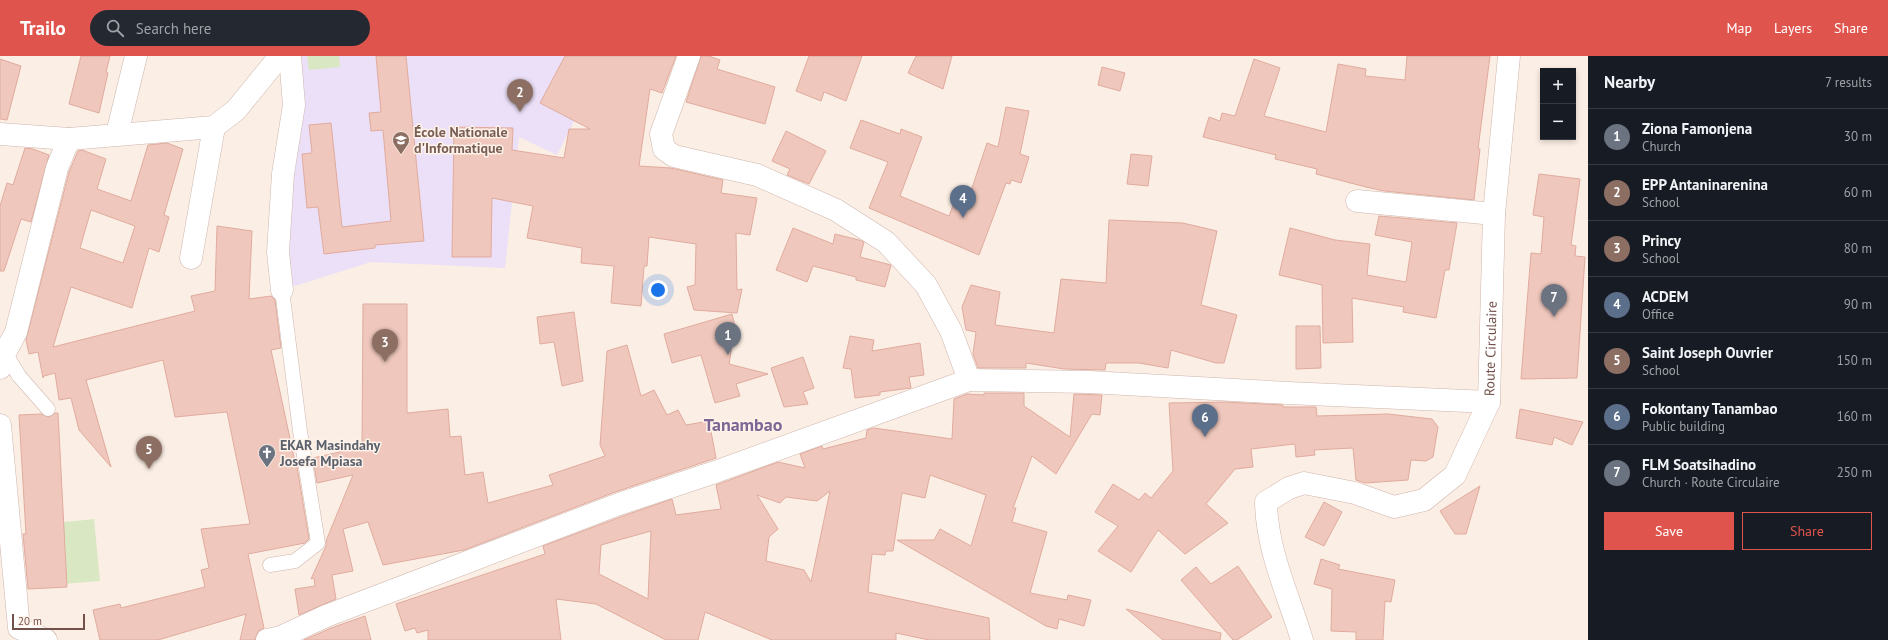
<!DOCTYPE html>
<meta charset="utf-8">
<style>
body{margin:0;font-family:"PT Sans",sans-serif;background:#242831;color:#f1f3f6}
.controls{position:absolute;right:12px;top:12px;display:grid;overflow:hidden;border-radius:0px;box-shadow:0 2px 6px #0003}
.controls button{width:36px;height:36px;display:grid;place-items:center;padding:0;border:0;border-bottom:1px solid #363941;background:#171b24;color:#f1f3f6;font:20px sans-serif}
.scale{position:absolute;left:12px;bottom:10px;width:73px;box-sizing:border-box;padding-left:4px;border:2px solid #72514b;border-top:0;font-size:11px;line-height:14px;white-space:nowrap;color:#72514b;-webkit-text-stroke:3px #fef2e9;paint-order:stroke}
.you{position:absolute;left:658px;top:234px;width:14px;height:14px;margin:-10px;border:3px solid #fff;border-radius:50%;background:#1a73e8;box-shadow:0 0 0 6px #1a73e833}
.badge{display:grid;place-items:center;width:26px;height:26px;border-radius:50%;background:#e0544e;color:#fff;font-size:13px;font-weight:700}
.pin{position:absolute;translate:-50% -33px;filter:drop-shadow(0 1px 2px #0008)}
.pin::after{content:'';position:absolute;top:21px;width:14px;height:12px;background:inherit;clip-path:polygon(0 0,100% 0,50% 100%)}
.list{margin:0;padding:0;list-style:none}
h2{display:flex;justify-content:space-between;align-items:center;height:52px;margin:0;padding:0 16px;font-size:17px}
h2 small{font-size:13px;font-weight:400;color:#9ea1a6}
.list li{display:grid;grid-template-columns:26px 1fr auto;gap:12px;align-items:center;box-sizing:border-box;height:56px;padding:0 16px;border-top:1px solid #363941}
.list b{display:block;font-size:15px;white-space:nowrap}
.list p{margin:0;font-size:13px;white-space:nowrap;color:#9ea1a6}
.list em{font-size:13px;font-style:normal;color:#9ea1a6}
.actions{display:flex;gap:8px;padding:12px 16px}
.actions a{flex:1;padding:9px 0;border:1px solid #e0544e;border-radius:0px;text-align:center;font-size:14px;color:#e0544e}
.actions .main{background:#e0544e;color:#fff}
.icon{flex:none;width:22px;height:22px;fill:none;stroke:currentColor;stroke-width:2;stroke-linecap:round;stroke-linejoin:round}
.map{position:relative;flex:none;width:1588px;height:584px;overflow:hidden}
header{display:flex;align-items:center;gap:24px;box-sizing:border-box;height:56px;padding:0 20px;background:#e0544e;color:#fff}
header strong{font-size:19px}
nav{display:flex;gap:22px;margin-inline-start:auto;font-size:14px}
.search{width:280px;height:36px;background:#242831;display:flex;align-items:center;gap:10px;box-sizing:border-box;padding:0 14px;border-radius:22px;color:#9ea1a6;font-size:15px}
main{display:flex}
aside{flex:1;background:#171b24}
.map>svg:first-child{display:block}
.education{fill:#ebe0f7}
.green{fill:#d9e8c3}
.building{fill:#efc7bc;stroke:#e1ab9e;fill-rule:evenodd}
.lines{fill:none;stroke-linecap:round;stroke-linejoin:round}
.lane-casing{stroke:#ceb6ae;stroke-width:15}
.street-casing{stroke:#ceb6ae;stroke-width:23}
.secondary-casing{stroke:#d1b5ab;stroke-width:23}
.lane{stroke:#fff;stroke-width:14}
.street{stroke:#fff;stroke-width:22}
.secondary{stroke:#fff;stroke-width:22}
.labels{text-anchor:middle;dominant-baseline:central;stroke-width:3;stroke-linejoin:round;paint-order:stroke}
.education-label{font-size:14px;font-weight:bold;fill:#785e54;stroke:#fef2e9;text-anchor:start}
.street-label{font-size:14px;fill:#72514b;stroke:#fef2e9}
.worship-label{font-size:14px;font-weight:bold;fill:#5b616d;stroke:#fef2e9;text-anchor:start}
.district-label{font-size:18px;font-weight:bold;fill:#7d6695;stroke:#fef2e9}
</style>
<header>
<strong>Trailo</strong>
<div class="search"><svg class="icon" aria-label="search" viewBox="0 0 24 24"><circle cx="10" cy="10" r="6"/><path d="M15 15l6 6"/></svg>Search here</div>
<nav><a>Map</a><a>Layers</a><a>Share</a></nav>
</header>
<main>
<div class="map">
<svg width="1588" height="584" viewBox="0 0 1588 584">
<rect width="100%" height="100%" fill="#fbeee4"/>
<polygon class="education" points="290,0 607,0 557,99 519,81 505,212 371,206 282,234"/>
<g class="green">
<polygon points="307,0 339,0 340,11 309,14"/>
<polygon points="94,463 100,525 62,528 56,467"/>
</g>
<g class="building">
<polygon points="81,0 110,0 106,16 108,17 99,57 69,48"/>
<polygon points="376,0 406,0 424,185 375,189 375,192 324,198 318,151 307,152 302,98 312,97 309,69 331,67 342,171 391,165 383,74 371,75 369,57 381,56"/>
<polygon points="565,0 676,0 662,37 650,33 639,110 671,112 723,124 721,137 757,142 750,179 736,177 737,234 742,233 737,257 694,254 687,231 695,229 696,188 649,181 647,210 644,210 641,250 611,247 614,210 581,207 582,192 527,182 533,150 492,142 491,201 452,201 454,71 513,72 512,94 564,102 569,73 590,73 540,47"/>
<polygon points="701,0 709,0 720,4 717,13 775,31 765,68 686,46"/>
<polygon points="809,0 862,0 846,45 824,36 821,45 796,35"/>
<polygon points="916,0 952,0 943,33 908,17"/>
<polygon points="1407,0 1490,0 1478,93 1480,93 1474,144 1384,135 1366,131 1316,118 1317,113 1275,103 1276,99 1203,81 1209,61 1220,65 1222,57 1235,60 1254,3 1280,12 1264,60 1326,76 1338,8 1366,13 1365,20 1405,24"/>
<polygon points="0,3 21,10 7,64 0,63"/>
<polygon points="1102,11 1125,17 1120,35 1098,29"/>
<polygon points="1006,51 1029,55 1020,98 1029,101 1021,127 1011,124 1010,128 1006,127 979,199 869,152 888,106 850,92 861,64 900,78 901,73 922,81 900,140 949,160 959,134 970,138 987,87 998,91"/>
<polygon points="786,75 826,95 809,128 787,119 790,113 772,105"/>
<path d="M167 87 183 93 164 159 169 161 159 196 149 192 132 252 71 231 53 291 195 255 191 240 215 235 217 170 252 175 249 243 271 240 275 244 281 292 271 294 295 406 296 405 309 483 305 487 248 498 264 572 258 575 255 584H240L246 558 158 584H100L93 554 120 548 121 552 205 531 201 514 209 512 201 473 250 468 227 356 175 361 163 304 86 324 111 411 79 374 71 342 59 344 55 317 44 320 43 322 38 296 29 298 26 284 69 116 78 95 82 94 106 103 97 133 131 145 148 89ZM91 154 135 170 123 207 80 192Z"/>
<polygon points="25,92 33,93 49,99 31,166 21,163 4,215 0,215 0,150 7,127 13,129"/>
<polygon points="1131,98 1152,100 1148,130 1127,128"/>
<polygon points="1539,118 1580,123 1571,189 1576,190 1575,200 1585,201 1577,322 1521,323 1531,197 1541,198 1544,161 1533,159"/>
<polygon points="1379,160 1457,167 1449,214 1445,214 1436,262 1403,256 1404,251 1352,242 1353,286 1323,287 1322,229 1279,219 1290,172 1335,184 1370,188 1367,219 1406,226 1412,186 1375,179"/>
<polygon points="1109,164 1183,167 1217,175 1201,249 1237,259 1224,307 1216,307 1171,294 1168,312 1139,307 1106,307 1105,314 1064,313 1026,307 1026,312 978,312 973,298 976,276 966,274 962,251 971,229 1000,236 995,269 1054,277 1061,223 1106,227"/>
<polygon points="793,172 833,188 835,178 859,184 864,186 860,201 891,209 885,231 856,224 856,221 813,210 807,226 776,214"/>
<polygon points="363,248 407,248 407,357 448,353 450,381 461,380 465,419 483,416 488,447 553,429 549,419 605,400 600,389 607,295 627,289 641,340 654,334 667,359 678,354 686,369 709,365 716,402 615,436 464,494 383,509 368,466 343,473 353,515 332,519 336,543 299,559 295,533 315,530 314,522 311,523 326,490 326,485 353,419 317,427 313,402 362,391"/>
<polygon points="574,256 583,325 562,330 554,286 540,288 537,261"/>
<polygon points="732,258 735,270 729,308 768,318 736,328 740,340 715,347 701,299 672,307 664,278"/>
<polygon points="1296,270 1320,270 1321,312 1296,313"/>
<polygon points="850,280 874,284 872,295 920,287 924,319 909,321 911,332 880,336 880,339 855,342 851,313 843,312"/>
<polygon points="803,301 814,332 803,336 808,348 784,351 771,312"/>
<path d="M984 337H1024V350L1070 381 1074 338 1102 339 1100 359 1092 358 1056 418 1032 400 1013 452H1016L1012 466 1047 476 1030 537 1067 544 1068 539 1091 544 1084 570 1059 563 1057 573 1046 570 897 484H934L940 473 971 490 986 439 930 419 925 442 902 437 893 495H886L885 499 872 498 868 536 989 562 990 584H929L896 577V584H772L705 556 698 584H666L596 548 556 543 561 584H428V574L417 577 415 572 405 575 396 548 545 498 543 490 623 460 672 443 676 459 721 453 716 429 778 406 805 412 800 398 822 390 823 393 866 382 867 374 874 372 952 383 954 343 967 338 984 339ZM830 435 811 526 804 514 766 505 769 481 778 473 757 439 780 447 786 441 817 445ZM651 475 648 543 599 518 601 489Z"/>
<polygon points="1225,346 1283,349 1283,351 1316,351 1317,360 1388,358 1432,363 1438,371 1433,401 1426,405 1411,404 1408,424 1365,427 1356,424 1353,392 1314,394 1315,399 1296,401 1295,388 1251,393 1253,411 1235,413 1206,448 1228,467 1185,498 1158,474 1131,516 1098,495 1118,470 1095,456 1113,428 1139,444 1145,437 1151,442 1173,415 1169,347"/>
<polygon points="1520,353 1583,366 1572,389 1554,381 1552,389 1516,382"/>
<polygon points="55,357 58,357 67,531 28,533 23,478 26,478 19,359 41,358 49,361"/>
<polygon points="1480,430 1466,478 1455,478 1440,455"/>
<polygon points="1324,446 1342,456 1324,490 1305,481"/>
<polygon points="1321,503 1340,509 1338,513 1395,524 1391,546 1385,545 1383,584 1356,584 1356,576 1331,575 1332,533 1314,528"/>
<polygon points="1238,510 1272,561 1237,584 1233,584 1181,524 1196,511 1211,528"/>
<polygon points="1126,553 1221,577 1220,584 1163,584"/>
<polygon points="365,560 371,584 304,584 331,572"/>
</g>
<g class="lines">
<defs>
<g id="lane">
<polyline points="5,297 19,320 48,353"/>
<polyline points="270,509 295,505 318,487 300,375 282,234"/>
</g>
<g id="street">
<polyline points="689,0 661,78 664,93 674,100 757,119 836,154 886,186 926,229 951,275 969,324"/>
<polyline points="0,78 69,83 214,71 236,54 280,0"/>
<polyline points="117,78 136,0"/>
<polyline points="1357,145 1494,158"/>
<polyline points="191,202 214,71"/>
<polyline points="282,234 278,196 283,118 294,49 290,0"/>
<polyline points="0,312 5,297 16,276 57,112 69,83"/>
<polyline points="0,369 19,572 46,584"/>
<polyline points="267,584 281,581 326,560 619,448 715,416 969,324 1089,326 1288,337 1489,346"/>
</g>
<g id="secondary">
<path id="s1" d="M1302 584C1288 538 1267 495 1266 446L1289 432 1304 427 1355 437 1394 451 1424 444 1455 419 1489 346 1494 158 1509 0"/>
</g>
</defs>
<use href="#lane" class="lane-casing"/>
<use href="#street" class="street-casing"/>
<use href="#secondary" class="secondary-casing"/>
<use href="#lane" class="lane"/>
<use href="#street" class="street"/>
<use href="#secondary" class="secondary"/>
</g>
<defs>
<symbol id="university-pin" viewBox="-11 -11 22 30"><path d="M0 17L-7.5 6A9.5 9.5 0 1 1 7.5 6Z" fill="#8d6e63" stroke="#fef2e9"/><path d="M0-5L7-2L0 1L-7-2ZM-4 1L0 2.5L4 1V4Q0 6-4 4Z" fill="#fff"/></symbol>
<symbol id="church-pin" viewBox="-11 -11 22 30"><path d="M0 17L-7.5 6A9.5 9.5 0 1 1 7.5 6Z" fill="#6b7280" stroke="#fef2e9"/><path d="M-1.2-6h2.4v3.5h3.3v2.4h-3.3V6h-2.4V-.1h-3.3v-2.4h3.3Z" fill="#fff"/></symbol>
</defs>
<g fill-rule="evenodd">
<use href="#university-pin" x="391" y="74" width="20" height="27"/>
<use href="#church-pin" x="257" y="387" width="20" height="27"/>
</g>
<g class="labels">
<g class="education-label">
<text x="414" y="76">École Nationale<tspan x="414" dy="16">d'Informatique</tspan></text>
</g>
<g class="street-label">
<text stroke="none"><textPath href="#s1" startOffset="484">Route Circulaire</textPath></text>
</g>
<g class="worship-label">
<text x="280" y="389">EKAR Masindahy<tspan x="280" dy="16">Josefa Mpiasa</tspan></text>
</g>
<g class="district-label">
<text x="743" y="368">Tanambao</text>
</g>
</g>
</svg>
<div class="controls">
<button>+</button>
<button>−</button>
</div>
<div class="scale">20 m</div>
<div class="you"></div>
<div class="pin badge" style="left:728px;top:299px;background:#6b7280">1</div>
<div class="pin badge" style="left:520px;top:56px;background:#8d6e63">2</div>
<div class="pin badge" style="left:385px;top:306px;background:#8d6e63">3</div>
<div class="pin badge" style="left:963px;top:162px;background:#5c6f8a">4</div>
<div class="pin badge" style="left:149px;top:413px;background:#8d6e63">5</div>
<div class="pin badge" style="left:1205px;top:381px;background:#5c6f8a">6</div>
<div class="pin badge" style="left:1554px;top:261px;background:#6b7280">7</div>
</div>
<aside>
<h2>Nearby<small>7 results</small></h2>
<ul class="list">
<li><span class="badge" style="background:#6b7280">1</span><div><b>Ziona Famonjena</b><p>Church</p></div><em>30 m</em></li>
<li><span class="badge" style="background:#8d6e63">2</span><div><b>EPP Antaninarenina</b><p>School</p></div><em>60 m</em></li>
<li><span class="badge" style="background:#8d6e63">3</span><div><b>Princy</b><p>School</p></div><em>80 m</em></li>
<li><span class="badge" style="background:#5c6f8a">4</span><div><b>ACDEM</b><p>Office</p></div><em>90 m</em></li>
<li><span class="badge" style="background:#8d6e63">5</span><div><b>Saint Joseph Ouvrier</b><p>School</p></div><em>150 m</em></li>
<li><span class="badge" style="background:#5c6f8a">6</span><div><b>Fokontany Tanambao</b><p>Public building</p></div><em>160 m</em></li>
<li><span class="badge" style="background:#6b7280">7</span><div><b>FLM Soatsihadino</b><p>Church · Route Circulaire</p></div><em>250 m</em></li>
</ul>
<div class="actions"><a class="main">Save</a><a>Share</a></div>
</aside>
</main>
